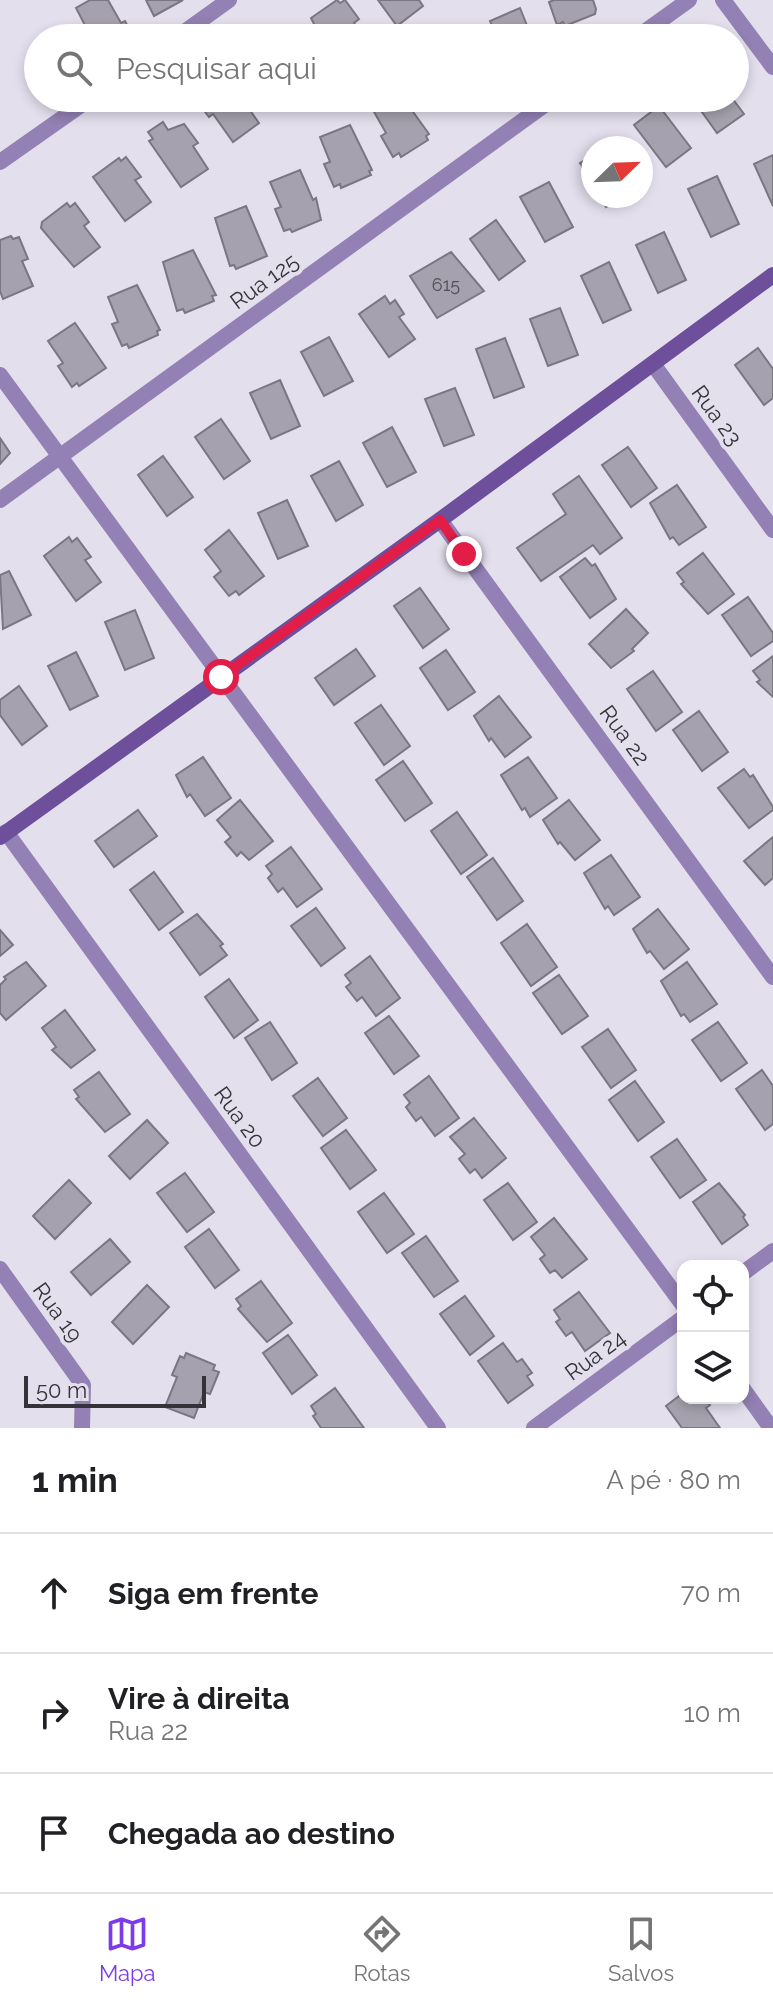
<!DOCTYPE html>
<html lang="pt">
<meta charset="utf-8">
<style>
body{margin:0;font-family:Raleway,sans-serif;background:#f6f6f6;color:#202124}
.controls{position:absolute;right:24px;bottom:24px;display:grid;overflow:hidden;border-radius:16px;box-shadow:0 4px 12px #0003}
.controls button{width:72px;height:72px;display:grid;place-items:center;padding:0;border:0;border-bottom:2px solid #e0e0e0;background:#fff;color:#202124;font:40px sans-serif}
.compass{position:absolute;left:581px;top:136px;width:72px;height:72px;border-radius:50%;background:#fff;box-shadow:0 4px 12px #0003;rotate:67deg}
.scale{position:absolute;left:24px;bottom:20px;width:182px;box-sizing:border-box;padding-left:8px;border:4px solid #353339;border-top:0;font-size:22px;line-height:28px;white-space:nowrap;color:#353339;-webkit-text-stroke:6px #e4dfed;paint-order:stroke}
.stop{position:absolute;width:24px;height:24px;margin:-18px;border:6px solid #e11d48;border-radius:50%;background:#fff}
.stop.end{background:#e11d48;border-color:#fff;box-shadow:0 2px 8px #0008}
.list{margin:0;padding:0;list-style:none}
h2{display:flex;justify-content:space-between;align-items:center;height:104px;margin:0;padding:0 32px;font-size:34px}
h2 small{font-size:26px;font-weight:400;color:#757577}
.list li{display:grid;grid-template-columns:52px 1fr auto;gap:24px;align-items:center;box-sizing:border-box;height:120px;padding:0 32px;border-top:2px solid #e0e0e0}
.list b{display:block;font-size:30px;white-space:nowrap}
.list p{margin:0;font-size:26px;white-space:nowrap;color:#757577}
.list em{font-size:26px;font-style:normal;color:#757577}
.icon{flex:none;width:44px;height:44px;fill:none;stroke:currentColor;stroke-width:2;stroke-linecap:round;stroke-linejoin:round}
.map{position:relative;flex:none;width:773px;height:1428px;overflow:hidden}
.search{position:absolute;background:#fff;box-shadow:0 4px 12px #0003;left:24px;right:24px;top:24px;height:88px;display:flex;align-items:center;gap:20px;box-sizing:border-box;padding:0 28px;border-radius:44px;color:#757577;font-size:30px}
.sheet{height:464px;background:#fff}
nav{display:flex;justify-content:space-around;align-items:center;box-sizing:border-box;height:112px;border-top:2px solid #e0e0e0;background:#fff;font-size:22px;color:#757577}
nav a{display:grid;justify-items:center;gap:4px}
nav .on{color:#7c3aed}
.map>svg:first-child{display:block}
.building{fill:#a5a1ae;stroke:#7a7682;stroke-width:2}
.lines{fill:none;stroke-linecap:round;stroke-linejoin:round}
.street{stroke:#9380b4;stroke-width:16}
.secondary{stroke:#6e4f9b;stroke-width:16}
.route{stroke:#e11d48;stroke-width:10}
.labels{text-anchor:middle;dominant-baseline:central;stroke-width:8;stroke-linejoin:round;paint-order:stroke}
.number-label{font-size:18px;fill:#514e56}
.street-label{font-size:22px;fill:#353339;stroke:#e4dfed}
</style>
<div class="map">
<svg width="773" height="1428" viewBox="0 0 773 1428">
<rect width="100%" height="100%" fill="#e4dfed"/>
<g class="building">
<polygon points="90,0 108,0 121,23 125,21 132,34 129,38 86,38 83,34 88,31 76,8"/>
<polygon points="146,0 183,0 154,16"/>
<polygon points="337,0 340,3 345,0 359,19 354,23 364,38 321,38 311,18"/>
<polygon points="378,0 419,0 423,6 397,26"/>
<polygon points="554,0 593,0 596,9 595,14 565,26 563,22 557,25 549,2"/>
<polygon points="520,8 532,38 497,38 490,21"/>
<polygon points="201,98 248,98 244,102 259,123 233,142 213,114 209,117 200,105 204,102"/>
<polygon points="392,98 403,98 429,134 426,136 428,140 401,157 399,153 393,157 381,136 386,133 373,110"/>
<polygon points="441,98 476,98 452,108 450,104 444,107"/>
<polygon points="692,98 732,98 744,114 717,133"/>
<polygon points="659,106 691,148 666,167 634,125"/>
<polygon points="163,122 168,130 184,124 198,143 193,146 208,169 181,187 149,141 153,139 148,132"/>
<polygon points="350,125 372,170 369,171 371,175 341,188 340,184 334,187 324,164 330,162 320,137"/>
<polygon points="593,155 593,184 580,163"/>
<polygon points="773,155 773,206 754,164"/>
<polygon points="126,157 141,177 135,180 151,202 125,221 93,177 119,158 121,161"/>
<polygon points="300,170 313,200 316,198 321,220 292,232 290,229 284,231 275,209 281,207 270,182"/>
<polygon points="717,176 739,224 711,237 688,189"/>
<polygon points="549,182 573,227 545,242 520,197"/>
<polygon points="600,196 624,196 606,207"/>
<polygon points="67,203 70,207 75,203 89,222 84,226 100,247 74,267 41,228 42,222"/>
<polygon points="246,206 267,256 236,269 234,265 230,266 215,218"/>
<polygon points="496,220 525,261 499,280 470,239"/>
<polygon points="664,232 686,280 658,293 636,245"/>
<polygon points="11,236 13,239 19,237 28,259 22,261 33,286 3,299 0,291 0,240"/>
<polygon points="193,250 216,295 212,296 214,301 185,313 183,309 177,311 163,262"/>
<polygon points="451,252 484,291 437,318 410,276"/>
<polygon points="609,262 631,310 603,323 581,276"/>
<polygon points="137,285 160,330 157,331 158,335 129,348 127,344 122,346 112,324 118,322 108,297"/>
<polygon points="385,296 390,304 395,300 404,314 399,317 415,339 389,357 359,314"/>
<polygon points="560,308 578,355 548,366 530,319"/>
<polygon points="75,323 106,368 79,386 77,383 72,387 58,366 63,363 48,341"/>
<polygon points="329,337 353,381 324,396 301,352"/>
<polygon points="505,338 524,387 494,398 476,349"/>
<polygon points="758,348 773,369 773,398 764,405 735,365"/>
<polygon points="280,380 300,426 271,439 250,393"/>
<polygon points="455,388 474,435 444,446 425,399"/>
<polygon points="221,419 250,461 224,479 195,437"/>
<polygon points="392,427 416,472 387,487 363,443"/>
<polygon points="0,438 10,453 0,464"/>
<polygon points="628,447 657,488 631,507 602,465"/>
<polygon points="163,456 193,497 167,516 138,475"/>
<polygon points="339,461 363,505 336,521 311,476"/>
<polygon points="579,476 622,538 600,554 593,545 541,581 517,548 566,514 553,494"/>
<polygon points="677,485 706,527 679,545 673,537 670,539 650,503"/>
<polygon points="287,500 308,546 278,559 258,513"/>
<polygon points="229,530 264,576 239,595 236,591 229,596 214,577 221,571 205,550"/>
<polygon points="69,537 72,542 77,538 91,557 85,560 101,582 76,601 44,556"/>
<polygon points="703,553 734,594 708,614 681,584 684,582 677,573"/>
<polygon points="585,558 592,566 595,564 616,599 590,618 560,577"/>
<polygon points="9,571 31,615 3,629 0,575"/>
<polygon points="420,588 449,629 423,648 394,606"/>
<polygon points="748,597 773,633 773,641 751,656 722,615"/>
<polygon points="626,609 648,633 632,649 634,651 611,668 589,644"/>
<polygon points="135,610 154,658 125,670 105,622"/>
<polygon points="356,649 375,676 334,705 315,678"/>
<polygon points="446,650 475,692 448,710 420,668"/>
<polygon points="76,652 98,696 70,710 48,666"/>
<polygon points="773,656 773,697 757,682 760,680 753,671"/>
<polygon points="653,671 682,712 656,731 627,689"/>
<polygon points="19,686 47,726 22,745 0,715 0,700"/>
<polygon points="499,696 531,737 505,757 491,738 489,741 474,716"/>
<polygon points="381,705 410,746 384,765 355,723"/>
<polygon points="699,711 728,752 702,771 673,730"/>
<polygon points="203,757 231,798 205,816 190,794 187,797 176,775"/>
<polygon points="528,757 557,798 530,817 525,808 522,810 501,775"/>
<polygon points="403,761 432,803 405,821 376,780"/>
<polygon points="744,769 750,777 753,775 773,807 773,810 749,828 718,788"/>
<polygon points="240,800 273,841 249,860 241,852 237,856 225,842 231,837 217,820"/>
<polygon points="569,800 600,840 575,860 560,842 558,844 543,820"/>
<polygon points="138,810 157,836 114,867 95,841"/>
<polygon points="457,812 487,855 461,874 431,831"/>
<polygon points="773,837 773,878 765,885 744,861"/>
<polygon points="291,847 322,889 297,907 283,888 278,892 268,878 272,874 266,866"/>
<polygon points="611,855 640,897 614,915 608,906 605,909 584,873"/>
<polygon points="493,858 523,901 497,920 467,877"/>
<polygon points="154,872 183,912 159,930 130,890"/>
<polygon points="316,908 345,948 321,966 291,926"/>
<polygon points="658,909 689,949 664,969 650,951 647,953 633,929"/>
<polygon points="197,914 223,944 220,946 227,955 200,975 170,933"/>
<polygon points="527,924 557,967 531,986 501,943"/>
<polygon points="0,930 13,945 0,956"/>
<polygon points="370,956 400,998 376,1016 362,997 357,1001 346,987 351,983 345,975"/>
<polygon points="26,962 46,986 6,1020 0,1013 0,985 6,979 4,977"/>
<polygon points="687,962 717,1004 690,1022 684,1014 681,1016 661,981"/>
<polygon points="559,975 588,1016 562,1034 533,993"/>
<polygon points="229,979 258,1020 234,1038 205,997"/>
<polygon points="65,1010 95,1050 71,1068 52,1050 56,1047 42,1028"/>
<polygon points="389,1016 419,1056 394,1074 365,1033"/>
<polygon points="270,1022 297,1063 272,1080 245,1038"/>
<polygon points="718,1022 747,1063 721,1081 692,1040"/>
<polygon points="608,1029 636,1070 611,1088 582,1047"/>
<polygon points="762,1070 773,1086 773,1124 765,1130 736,1089"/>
<polygon points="99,1072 130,1114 105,1132 76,1099 79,1097 74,1090"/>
<polygon points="429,1076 459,1118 435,1136 421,1117 416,1121 406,1107 410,1103 404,1095"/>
<polygon points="318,1078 347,1118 323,1136 293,1096"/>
<polygon points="635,1081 664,1122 638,1141 609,1100"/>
<polygon points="474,1118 506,1158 482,1178 475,1169 470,1173 459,1159 465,1154 450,1137"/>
<polygon points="147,1120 168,1143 130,1179 109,1156"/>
<polygon points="346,1130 376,1170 350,1189 321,1148"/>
<polygon points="677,1139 706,1180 680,1198 651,1157"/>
<polygon points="185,1173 214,1212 187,1232 157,1193"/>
<polygon points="69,1180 91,1203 55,1239 33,1216"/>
<polygon points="508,1183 537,1222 513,1240 484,1200"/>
<polygon points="719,1183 745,1215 743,1217 748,1225 722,1244 693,1202"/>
<polygon points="384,1193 414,1234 387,1253 358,1212"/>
<polygon points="554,1218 587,1259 562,1278 555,1270 550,1273 540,1259 545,1255 531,1237"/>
<polygon points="209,1229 239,1270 215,1288 185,1247"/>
<polygon points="426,1236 458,1281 434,1297 402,1253"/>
<polygon points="110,1239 130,1262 91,1295 71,1272"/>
<polygon points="261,1281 292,1323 267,1342 238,1309 241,1306 236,1299"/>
<polygon points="147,1285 169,1307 133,1344 112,1322"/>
<polygon points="579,1292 610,1333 585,1351 572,1332 566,1336 556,1322 560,1319 554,1310"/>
<polygon points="465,1296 494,1336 470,1355 440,1314"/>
<polygon points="288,1335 317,1375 292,1394 263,1353"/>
<polygon points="503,1343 517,1362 522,1359 532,1373 527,1376 533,1385 508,1403 478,1361"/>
<polygon points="186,1353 215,1365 213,1370 219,1372 210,1394 204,1392 194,1418 165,1407 177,1377 172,1375 180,1356 184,1358"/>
<polygon points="335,1388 364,1428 321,1428 313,1416 316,1414 311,1406"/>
<polygon points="683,1393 683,1398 704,1398 710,1405 706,1408 720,1428 682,1428 666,1406"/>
</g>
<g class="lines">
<g class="street">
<polyline points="723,0 773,67"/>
<polyline points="176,38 229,0"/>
<polyline points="636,38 689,0"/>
<polyline points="0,162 91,98"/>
<polyline points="653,364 773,530"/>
<polyline points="0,375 683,1305"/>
<polyline points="0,500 554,98"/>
<polyline points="440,520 773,977"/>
<polyline points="6,832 438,1428"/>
<polyline points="0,1269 83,1385 82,1428"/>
<polyline points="743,1273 773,1251"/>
<polyline points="743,1389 771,1428"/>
<polyline points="534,1428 683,1318"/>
</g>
<polyline class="secondary" points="0,837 440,520 773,275"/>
</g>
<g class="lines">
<polyline class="route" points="221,677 440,520 464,554"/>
</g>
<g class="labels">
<g class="number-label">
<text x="446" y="284">615</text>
</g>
<g class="street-label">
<text transform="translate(264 281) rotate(-36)">Rua 125</text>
<text transform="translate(717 415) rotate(54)">Rua 23</text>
<text transform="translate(625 735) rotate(54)">Rua 22</text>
<text transform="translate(240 1117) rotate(54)">Rua 20</text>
<text transform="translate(58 1312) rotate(54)">Rua 19</text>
<text transform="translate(595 1355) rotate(-36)">Rua 24</text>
</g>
</g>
</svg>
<div class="controls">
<button><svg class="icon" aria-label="locate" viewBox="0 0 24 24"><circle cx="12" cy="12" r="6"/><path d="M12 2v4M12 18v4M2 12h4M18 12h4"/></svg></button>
<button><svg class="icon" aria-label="layers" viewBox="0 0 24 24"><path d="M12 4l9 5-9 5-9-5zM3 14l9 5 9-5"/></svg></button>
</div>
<svg class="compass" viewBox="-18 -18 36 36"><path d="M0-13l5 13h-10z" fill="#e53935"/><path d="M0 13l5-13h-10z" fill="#757577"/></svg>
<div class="scale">50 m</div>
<div class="stop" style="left:221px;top:677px"></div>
<div class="stop end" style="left:464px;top:554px"></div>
<div class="search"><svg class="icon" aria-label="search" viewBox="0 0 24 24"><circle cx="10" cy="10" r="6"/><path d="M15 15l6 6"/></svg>Pesquisar aqui</div>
</div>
<section class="sheet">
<h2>1 min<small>A pé · 80 m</small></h2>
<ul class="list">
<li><svg class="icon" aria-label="ahead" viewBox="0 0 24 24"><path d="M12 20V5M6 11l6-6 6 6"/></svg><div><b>Siga em frente</b></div><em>70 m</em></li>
<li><svg class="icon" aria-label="right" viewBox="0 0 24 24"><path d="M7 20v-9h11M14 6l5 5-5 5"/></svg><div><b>Vire à direita</b><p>Rua 22</p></div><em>10 m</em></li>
<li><svg class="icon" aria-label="arrive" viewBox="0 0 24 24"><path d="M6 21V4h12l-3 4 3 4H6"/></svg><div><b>Chegada ao destino</b></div></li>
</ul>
</section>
<nav>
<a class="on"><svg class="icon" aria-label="map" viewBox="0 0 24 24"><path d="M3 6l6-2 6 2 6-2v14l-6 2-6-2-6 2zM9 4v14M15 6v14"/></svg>Mapa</a>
<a><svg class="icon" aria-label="directions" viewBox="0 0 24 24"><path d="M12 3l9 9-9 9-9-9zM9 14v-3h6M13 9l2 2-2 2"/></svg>Rotas</a>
<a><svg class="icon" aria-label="saved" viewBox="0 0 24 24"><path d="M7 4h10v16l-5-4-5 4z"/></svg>Salvos</a>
</nav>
